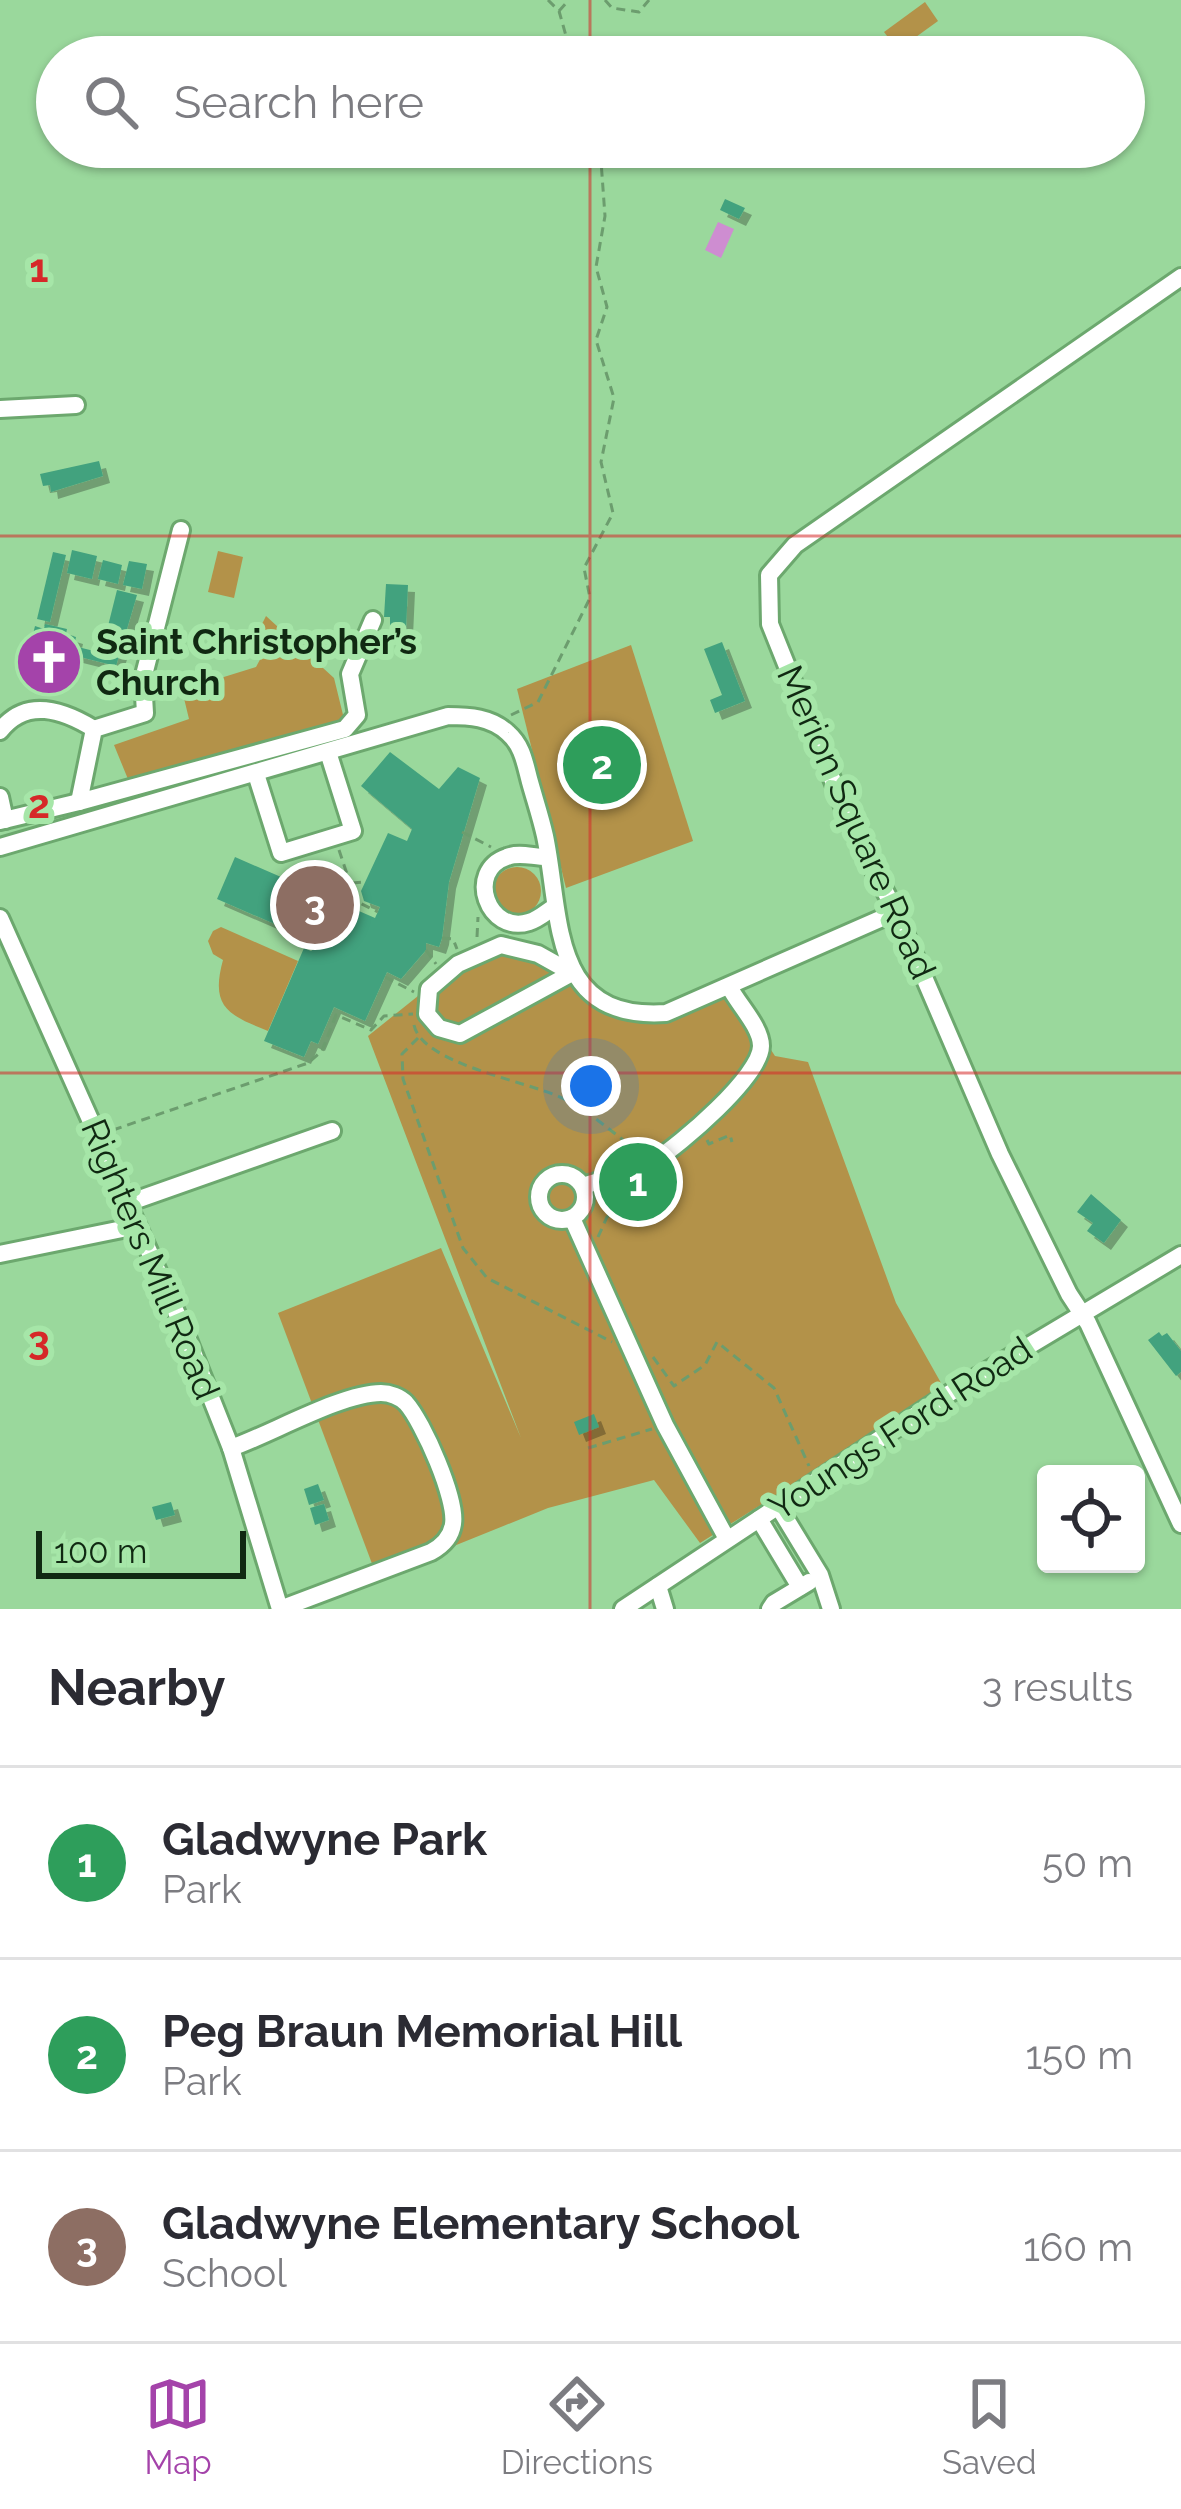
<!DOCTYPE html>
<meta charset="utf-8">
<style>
body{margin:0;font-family:Raleway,sans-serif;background:#f7f7f7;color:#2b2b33}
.controls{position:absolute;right:36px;bottom:36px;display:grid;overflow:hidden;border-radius:12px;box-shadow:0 3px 9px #0004}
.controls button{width:108px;height:108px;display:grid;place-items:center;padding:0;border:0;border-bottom:3px solid #e1e1e2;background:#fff;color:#2b2b33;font:60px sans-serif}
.scale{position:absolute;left:36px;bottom:30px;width:210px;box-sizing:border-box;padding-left:12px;border:6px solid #102912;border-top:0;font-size:33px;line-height:42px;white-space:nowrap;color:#102912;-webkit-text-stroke:9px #a6e6a8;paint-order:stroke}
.you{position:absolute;left:591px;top:1086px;width:42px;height:42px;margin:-30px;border:9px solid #fff;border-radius:50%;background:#1a73e8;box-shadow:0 0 0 18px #1a73e833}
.badge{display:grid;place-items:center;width:78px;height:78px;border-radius:50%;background:#a443aa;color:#fff;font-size:39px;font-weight:700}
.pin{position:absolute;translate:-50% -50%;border:6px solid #fff;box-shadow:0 3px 12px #0006}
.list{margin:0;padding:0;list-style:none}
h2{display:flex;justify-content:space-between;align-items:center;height:156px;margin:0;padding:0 48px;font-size:51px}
h2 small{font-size:39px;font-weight:400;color:#7c7c81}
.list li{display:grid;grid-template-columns:78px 1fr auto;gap:36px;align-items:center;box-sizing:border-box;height:192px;padding:0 48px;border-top:3px solid #e1e1e2}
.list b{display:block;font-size:45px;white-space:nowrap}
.list p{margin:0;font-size:39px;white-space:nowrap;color:#7c7c81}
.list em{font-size:39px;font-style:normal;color:#7c7c81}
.icon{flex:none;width:66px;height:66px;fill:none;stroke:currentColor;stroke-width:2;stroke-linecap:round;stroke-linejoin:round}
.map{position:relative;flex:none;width:1181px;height:1609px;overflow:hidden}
.search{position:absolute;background:#fff;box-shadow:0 3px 9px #0004;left:36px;right:36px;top:36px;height:132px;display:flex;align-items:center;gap:30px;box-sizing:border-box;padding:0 42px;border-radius:66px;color:#7c7c81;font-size:45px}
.sheet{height:732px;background:#fff}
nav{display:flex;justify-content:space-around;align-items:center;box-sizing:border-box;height:168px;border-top:3px solid #e1e1e2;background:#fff;font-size:33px;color:#7c7c81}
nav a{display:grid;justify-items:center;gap:6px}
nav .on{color:#a443aa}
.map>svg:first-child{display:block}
.green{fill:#b39249}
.water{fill:#ce8dd1}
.building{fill:#43a27e;filter:url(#shadow)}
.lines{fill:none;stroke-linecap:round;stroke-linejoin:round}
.minor-casing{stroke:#6ca86e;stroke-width:22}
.path{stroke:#6c9d6e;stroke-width:3;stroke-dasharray:9 6;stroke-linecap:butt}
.minor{stroke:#fff;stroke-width:16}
.grid{fill:none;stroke:#d62828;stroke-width:3;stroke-opacity:0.55}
.labels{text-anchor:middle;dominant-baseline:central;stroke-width:12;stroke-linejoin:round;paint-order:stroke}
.poi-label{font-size:36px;font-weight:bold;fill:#102912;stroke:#a6e6a8;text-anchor:start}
.street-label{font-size:36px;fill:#102912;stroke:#a6e6a8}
.grid-label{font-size:39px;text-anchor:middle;font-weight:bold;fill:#d62828;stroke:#a6e6a8;stroke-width:12;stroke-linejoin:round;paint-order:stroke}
</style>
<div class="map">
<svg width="1181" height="1609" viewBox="0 0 1181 1609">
<defs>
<filter id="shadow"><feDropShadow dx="7" dy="7" stdDeviation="0" flood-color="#0004"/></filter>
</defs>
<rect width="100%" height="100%" fill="#9ad89c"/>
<g class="green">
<polygon points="925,2 938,21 898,50 884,32"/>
<polygon points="218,551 243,557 234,598 208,592"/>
<polygon points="266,616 334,678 345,723 130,784 114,745 189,719 182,690 256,667 263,654 251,646"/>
<polygon points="631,645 693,841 566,888 517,689"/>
<circle cx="517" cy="891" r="24"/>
<path d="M221 927 298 961 268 1031C228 1015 210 1007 223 960L213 954 208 941 213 931Z"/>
<polygon points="501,945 538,954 591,996 642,1015 730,988 775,1056 808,1062 896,1303 945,1390 700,1543 654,1480 548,1508 377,1577 278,1313 441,1248 521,1438 368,1036 458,964"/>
</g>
<polygon class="water" points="718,222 734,229 721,258 705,250"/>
<g class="building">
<polygon points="725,199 745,208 739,219 720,210"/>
<polygon points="99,461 103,476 51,492 50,485 43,486 40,474"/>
<polygon points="72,550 97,556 92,579 67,573"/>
<polygon points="53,552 66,555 50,622 37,619"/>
<polygon points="103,560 122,565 118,584 98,579"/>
<polygon points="129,561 147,564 142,589 123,585"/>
<polygon points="386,584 408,585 406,629 390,629 390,617 384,617"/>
<polygon points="117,590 137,595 116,666 64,653 57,683 33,678 42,641 32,638 35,626 44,629 45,624 67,629 66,634 76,637 74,646 106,654 109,644 104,642"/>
<polygon points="722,642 745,701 715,713 710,700 722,695 704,649"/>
<polygon points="390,752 439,789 458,767 480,778 449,882 442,938 439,947 426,943 426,950 401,979 387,972 365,1021 334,1007 318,1044 311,1041 304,1057 264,1041 304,948 311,951 321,944 217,899 235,857 375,918 380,907 364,901 361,891 388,833 407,841 412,829 361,786"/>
<polygon points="1091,1194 1121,1220 1104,1243 1087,1231 1093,1223 1077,1212"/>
<polygon points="1159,1332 1162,1336 1167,1333 1181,1351 1181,1372 1176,1376 1148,1340"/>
<polygon points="594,1414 599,1427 579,1435 574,1422"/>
<polygon points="318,1484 324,1500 309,1505 304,1489"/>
<polygon points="171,1502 175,1515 156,1520 152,1507"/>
<polygon points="324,1504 329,1520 315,1525 310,1508"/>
</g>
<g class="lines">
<defs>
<g id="minor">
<polyline points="1181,277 795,545 769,575 770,624 853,831 896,912 1000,1154 1069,1294 1088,1323 1181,1524"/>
<polyline points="0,409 76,405"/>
<polyline points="181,530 143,679 145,713 94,729 79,802 345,729 357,715 350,674 373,620"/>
<path d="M0 731C26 697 63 710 94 729"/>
<polyline points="256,774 281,853 353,831 328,752"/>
<polyline points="0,797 5,820"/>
<polyline points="0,821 79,802"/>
<path d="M0 847 448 716C469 716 491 717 508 733 523 746 525 764 530 782 535 800 541 818 545 836 562 918 549 1021 666 1013L896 912"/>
<path d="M546 857C533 857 519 852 507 857 465 871 488 935 529 922 539 919 546 912 554 907"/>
<polyline points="0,918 185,1332 231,1448 280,1609"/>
<polygon points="501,945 538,954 572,973 460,1034 439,1028 427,1014 429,989 458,964"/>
<circle cx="562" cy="1197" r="23"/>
<path d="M583 1186C607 1178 632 1173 654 1161 680 1145 761 1076 761 1046 761 1027 738 1004 730 988"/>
<polyline points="128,1203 332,1131"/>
<polyline points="572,1218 665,1425 727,1539"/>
<polyline points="0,1254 137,1226"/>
<path d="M231 1448C271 1434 342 1393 381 1393 390 1393 400 1397 406 1403 423 1422 457 1499 453 1524 451 1538 442 1546 431 1552L280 1609"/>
<polyline points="778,1506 820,1575 831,1609"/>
<polyline points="759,1519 800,1587"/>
<polyline points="658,1586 665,1609"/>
<polyline points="623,1609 940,1399 1181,1255"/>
<polyline points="770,1609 774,1603 809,1582"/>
</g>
</defs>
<use href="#minor" class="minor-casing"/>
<g class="path">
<polyline points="548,0 559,11 572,57"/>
<polyline points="605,0 612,8 639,12 649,0"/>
<polyline points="559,11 569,0"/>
<polyline points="511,715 538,702 590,598 584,568 613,513 601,462 614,398 596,340 607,307 596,267 605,216 601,161 596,147"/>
<polyline points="462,832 491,847"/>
<polyline points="339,850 356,901 378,912"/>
<polyline points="352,883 365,882"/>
<polyline points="477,937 478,917"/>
<polyline points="442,938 453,939 457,949"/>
<polyline points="426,950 436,964"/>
<polyline points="385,977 414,992"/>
<path d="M414 1025C422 1064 527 1081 562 1098 587 1110 610 1130 632 1147L634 1156"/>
<polyline points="418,1038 402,1054 403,1079 463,1248 487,1278 612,1342"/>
<polyline points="113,1130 308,1063 322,1051 336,1015 371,1030 384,1016 413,1014"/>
<polyline points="707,1140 709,1144 730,1135 732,1142"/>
<polyline points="598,1237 607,1217 631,1198"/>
<polyline points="653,1357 674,1386 705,1365 717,1342 774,1388 809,1466"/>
<polyline points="588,1448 652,1429"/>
</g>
<use href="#minor" class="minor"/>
</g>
<path class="grid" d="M590 0V57M590 147V1609M0 536H1181M0 1073H1181"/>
<defs>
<symbol id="church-disc" viewBox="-11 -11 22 22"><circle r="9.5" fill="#a443aa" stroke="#a6e6a8"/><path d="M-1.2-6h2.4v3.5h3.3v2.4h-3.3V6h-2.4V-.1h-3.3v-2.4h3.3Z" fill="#fff"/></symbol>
</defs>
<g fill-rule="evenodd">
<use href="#church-disc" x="11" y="624" width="76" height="76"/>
</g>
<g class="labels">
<g class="poi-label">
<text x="96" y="641">Saint Christopher’s<tspan x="96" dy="41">Church</tspan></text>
</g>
<g class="street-label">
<text transform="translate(857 822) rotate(66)">Merion Square Road</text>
<text transform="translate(151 1259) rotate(67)">Righters Mill Road</text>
<text transform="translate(900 1428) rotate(-33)">Youngs Ford Road</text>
</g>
</g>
<g class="grid-label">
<text x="39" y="282">1</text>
<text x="39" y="818">2</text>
<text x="39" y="1354">3</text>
</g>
</svg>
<div class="controls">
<button><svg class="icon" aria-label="locate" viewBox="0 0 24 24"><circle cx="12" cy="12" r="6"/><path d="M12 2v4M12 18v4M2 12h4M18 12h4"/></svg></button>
</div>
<div class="scale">100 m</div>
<div class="you"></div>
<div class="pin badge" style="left:638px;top:1182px;background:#2e9e5b">1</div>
<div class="pin badge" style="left:602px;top:765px;background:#2e9e5b">2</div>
<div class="pin badge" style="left:315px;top:905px;background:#8d6e63">3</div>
<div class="search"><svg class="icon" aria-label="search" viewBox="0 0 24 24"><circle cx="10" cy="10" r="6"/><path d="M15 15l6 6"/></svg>Search here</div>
</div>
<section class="sheet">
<h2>Nearby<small>3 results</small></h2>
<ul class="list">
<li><span class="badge" style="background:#2e9e5b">1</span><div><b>Gladwyne Park</b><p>Park</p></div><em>50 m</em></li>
<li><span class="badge" style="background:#2e9e5b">2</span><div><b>Peg Braun Memorial Hill</b><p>Park</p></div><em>150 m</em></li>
<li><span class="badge" style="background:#8d6e63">3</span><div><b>Gladwyne Elementary School</b><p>School</p></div><em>160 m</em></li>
</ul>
</section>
<nav>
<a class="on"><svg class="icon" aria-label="map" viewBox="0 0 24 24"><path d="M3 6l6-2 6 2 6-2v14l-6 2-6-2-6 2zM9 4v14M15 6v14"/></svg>Map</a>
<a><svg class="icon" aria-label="directions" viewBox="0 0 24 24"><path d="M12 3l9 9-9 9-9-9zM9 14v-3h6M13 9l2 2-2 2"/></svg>Directions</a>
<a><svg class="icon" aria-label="saved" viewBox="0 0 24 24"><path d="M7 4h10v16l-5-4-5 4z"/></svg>Saved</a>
</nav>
